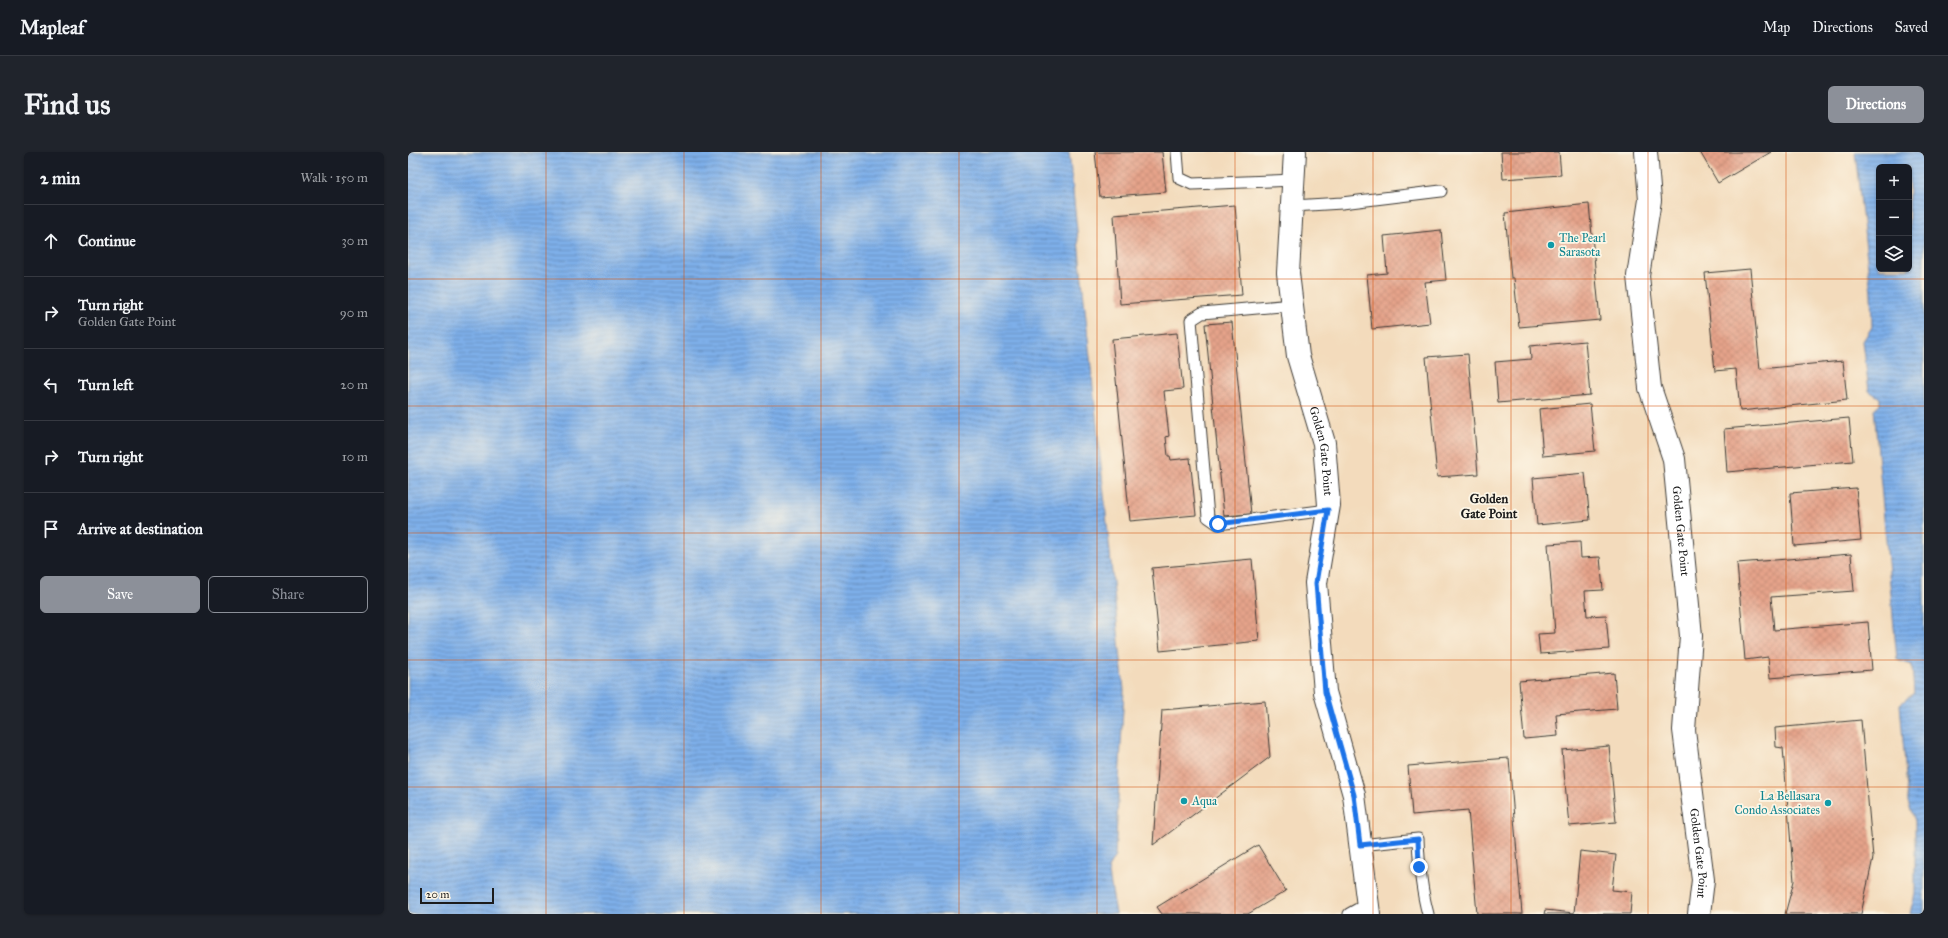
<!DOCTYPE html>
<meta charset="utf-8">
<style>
body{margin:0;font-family:"IM FELL Great Primer",serif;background:#20242c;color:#f1f3f6}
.controls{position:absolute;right:12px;top:12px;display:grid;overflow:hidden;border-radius:6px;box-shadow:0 1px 3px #0004}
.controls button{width:36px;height:36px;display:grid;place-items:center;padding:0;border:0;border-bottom:1px solid #363941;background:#171b24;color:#f1f3f6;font:20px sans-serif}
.scale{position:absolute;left:12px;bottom:10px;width:74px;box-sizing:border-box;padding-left:4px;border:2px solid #1c1c1c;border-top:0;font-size:11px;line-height:14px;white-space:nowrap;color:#1c1c1c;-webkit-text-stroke:3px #fcf5e5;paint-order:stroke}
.stop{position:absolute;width:12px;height:12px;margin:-9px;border:3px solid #1a73e8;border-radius:50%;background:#fff}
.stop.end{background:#1a73e8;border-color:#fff;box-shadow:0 1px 4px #0008}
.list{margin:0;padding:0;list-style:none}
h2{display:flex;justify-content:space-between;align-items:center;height:52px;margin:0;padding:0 16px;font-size:17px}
h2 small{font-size:13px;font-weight:400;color:#9ea1a6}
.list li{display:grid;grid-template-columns:26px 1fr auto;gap:12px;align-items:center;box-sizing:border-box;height:72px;padding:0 16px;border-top:1px solid #363941}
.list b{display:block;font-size:15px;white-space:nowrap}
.list p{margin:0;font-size:13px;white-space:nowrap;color:#9ea1a6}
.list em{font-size:13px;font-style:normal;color:#9ea1a6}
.actions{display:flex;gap:8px;padding:12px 16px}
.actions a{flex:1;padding:9px 0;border:1px solid #8c9099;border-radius:6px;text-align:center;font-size:14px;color:#8c9099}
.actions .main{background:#8c9099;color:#fff}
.icon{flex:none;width:22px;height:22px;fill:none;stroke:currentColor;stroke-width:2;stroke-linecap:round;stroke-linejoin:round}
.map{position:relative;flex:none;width:1516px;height:762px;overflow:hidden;border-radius:6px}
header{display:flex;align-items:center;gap:24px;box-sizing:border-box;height:56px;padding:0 20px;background:#171b24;border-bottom:1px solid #363941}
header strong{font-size:19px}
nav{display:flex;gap:22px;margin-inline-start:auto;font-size:14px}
.intro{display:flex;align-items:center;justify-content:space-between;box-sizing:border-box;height:96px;padding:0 24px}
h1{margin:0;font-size:28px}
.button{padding:10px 18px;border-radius:6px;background:#8c9099;color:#fff;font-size:14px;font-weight:700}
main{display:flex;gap:24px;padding:0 24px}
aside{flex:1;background:#171b24;border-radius:6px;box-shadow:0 1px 3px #0004}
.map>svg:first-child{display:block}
.water{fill:url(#water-rules);stroke:#4d6682;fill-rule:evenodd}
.building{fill:url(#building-cross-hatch)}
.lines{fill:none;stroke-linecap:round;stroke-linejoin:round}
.service-casing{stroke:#3c3934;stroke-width:13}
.minor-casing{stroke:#3c3934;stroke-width:24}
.service{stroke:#fff;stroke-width:11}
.minor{stroke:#fff;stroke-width:22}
.route{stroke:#1a73e8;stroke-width:5}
.grid{fill:none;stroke:#d4530e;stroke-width:1;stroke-opacity:0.55}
.culture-dot{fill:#0f9aa8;stroke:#fcf5e5;stroke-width:1.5}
.labels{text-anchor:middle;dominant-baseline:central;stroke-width:3.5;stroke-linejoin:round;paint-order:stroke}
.culture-label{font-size:12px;fill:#0d838f;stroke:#fcf5e5;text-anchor:start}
.street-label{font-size:12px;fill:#1c1c1c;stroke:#fcf5e5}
.neighbourhood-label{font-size:13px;font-weight:bold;fill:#1c1c1c;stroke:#fcf5e5}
</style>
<header>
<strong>Mapleaf</strong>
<nav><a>Map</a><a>Directions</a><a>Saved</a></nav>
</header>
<div class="intro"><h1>Find us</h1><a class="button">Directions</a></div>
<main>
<aside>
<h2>2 min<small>Walk · 150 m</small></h2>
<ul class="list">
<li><svg class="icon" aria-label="ahead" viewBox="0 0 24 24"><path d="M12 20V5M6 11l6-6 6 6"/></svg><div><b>Continue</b></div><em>30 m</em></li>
<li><svg class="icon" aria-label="right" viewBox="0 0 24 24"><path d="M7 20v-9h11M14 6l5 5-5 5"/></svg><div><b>Turn right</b><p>Golden Gate Point</p></div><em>90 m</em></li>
<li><svg class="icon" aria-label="left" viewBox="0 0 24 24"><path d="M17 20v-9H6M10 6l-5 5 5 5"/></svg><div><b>Turn left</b></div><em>20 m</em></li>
<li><svg class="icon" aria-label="right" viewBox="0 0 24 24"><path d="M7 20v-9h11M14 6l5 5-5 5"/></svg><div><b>Turn right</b></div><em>10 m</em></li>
<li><svg class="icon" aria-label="arrive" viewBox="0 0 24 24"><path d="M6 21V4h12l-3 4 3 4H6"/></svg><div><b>Arrive at destination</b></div></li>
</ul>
<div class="actions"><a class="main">Save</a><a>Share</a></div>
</aside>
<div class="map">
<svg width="1516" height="762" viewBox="0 0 1516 762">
<defs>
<pattern id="water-rules" width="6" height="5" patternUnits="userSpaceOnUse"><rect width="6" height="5" fill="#7eafe9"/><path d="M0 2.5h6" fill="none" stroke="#668ebc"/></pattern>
<pattern id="building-cross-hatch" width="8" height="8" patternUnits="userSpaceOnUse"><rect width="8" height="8" fill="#e5a38a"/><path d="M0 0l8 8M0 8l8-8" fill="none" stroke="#c48c76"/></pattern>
</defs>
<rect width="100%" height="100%" fill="#fcf5e5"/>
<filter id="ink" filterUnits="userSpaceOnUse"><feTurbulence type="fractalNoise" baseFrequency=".025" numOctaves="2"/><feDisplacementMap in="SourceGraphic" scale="8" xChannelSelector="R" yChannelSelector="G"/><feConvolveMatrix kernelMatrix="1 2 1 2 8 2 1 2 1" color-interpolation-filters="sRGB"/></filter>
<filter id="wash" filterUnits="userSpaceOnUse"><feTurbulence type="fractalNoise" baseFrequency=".012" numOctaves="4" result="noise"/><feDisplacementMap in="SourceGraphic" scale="16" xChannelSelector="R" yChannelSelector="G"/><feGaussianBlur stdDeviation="0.9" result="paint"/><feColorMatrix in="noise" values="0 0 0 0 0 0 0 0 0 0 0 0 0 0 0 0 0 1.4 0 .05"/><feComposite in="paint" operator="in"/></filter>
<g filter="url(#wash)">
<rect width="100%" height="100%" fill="#f3dbbc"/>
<g class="water">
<polygon points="0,0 661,0 716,538 707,704 700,716 708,762 0,762"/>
<path d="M1447 0H1516V762H1502L1507 742V669L1500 650 1492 552 1506 541 1504 513 1489 508 1466 257 1472 252V246L1461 239 1455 189 1464 175 1463 141ZM1471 15H1501V117H1471Z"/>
</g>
<g id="blocks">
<g class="building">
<polygon points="687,0 754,0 758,40 692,45"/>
<polygon points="1093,0 1151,0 1153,23 1095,27"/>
<polygon points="1292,0 1363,0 1310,31"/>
<polygon points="1181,52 1192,168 1111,175 1106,126 1103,126 1097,61"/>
<polygon points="827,53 834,143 712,152 706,63"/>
<polygon points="1033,78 1038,128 1017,130 1022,171 964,177 959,123 979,121 976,84"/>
<polygon points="1342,117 1352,217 1435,209 1439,248 1332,259 1328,217 1307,219 1297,121"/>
<polygon points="824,170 843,362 816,364 797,172"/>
<polygon points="769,181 775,237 756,239 761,284 758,285 760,304 762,304 763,308 782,306 788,363 722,369 704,187"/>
<polygon points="1177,189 1182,243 1090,251 1087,210 1123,207 1122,194"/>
<polygon points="1060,202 1070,322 1029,325 1018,205"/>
<polygon points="1182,252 1187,299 1135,304 1131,257"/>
<polygon points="1441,266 1445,309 1319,320 1316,277"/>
<polygon points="1177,321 1182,368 1129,373 1125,326"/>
<polygon points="1448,336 1453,388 1386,394 1382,341"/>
<polygon points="1172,390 1173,406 1192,405 1195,438 1177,439 1179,464 1198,463 1201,497 1132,502 1130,482 1147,481 1140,392"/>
<polygon points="1443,402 1446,439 1363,445 1366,478 1460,470 1464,518 1362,526 1360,505 1337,508 1329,411"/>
<polygon points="844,407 851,489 752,499 744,416"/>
<polygon points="1206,521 1209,557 1148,562 1150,584 1116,587 1111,529"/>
<polygon points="857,549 862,605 745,693 754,558"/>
<polygon points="1453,568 1465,706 1453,762 1377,762 1386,729 1375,596 1368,595 1367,576"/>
<polygon points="1201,594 1208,670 1161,674 1154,598"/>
<polygon points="1101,606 1114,762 1069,762 1060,658 1004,663 1000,614"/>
<polygon points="850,693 878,739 840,762 754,762 749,755"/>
<polygon points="1172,699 1208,703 1204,738 1224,740 1222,762 1136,762 1137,758 1166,761"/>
</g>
</g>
</g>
<g filter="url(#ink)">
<use href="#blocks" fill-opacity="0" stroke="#3c3934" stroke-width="1"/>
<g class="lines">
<defs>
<g id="service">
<polyline points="769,0 771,26 784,32 886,28"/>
<polyline points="885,54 934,51 1033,39"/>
<polyline points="884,153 794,161 783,168 800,365 810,372 920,358"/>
<path d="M952 693 1010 687C1011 713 1013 737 1020 762"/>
<polyline points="941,762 959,752"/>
</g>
<g id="minor">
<path id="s1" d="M887 0 880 121 890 204 916 291 921 353 908 431 917 540 946 643 961 762"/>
<path id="s2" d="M1238 0 1242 48 1230 124 1242 236 1266 307 1283 484 1276 578 1295 728 1291 762"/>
</g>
</defs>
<use href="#service" class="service-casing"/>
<use href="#minor" class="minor-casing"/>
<use href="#service" class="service"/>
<use href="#minor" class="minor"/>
</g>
</g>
<g class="lines" filter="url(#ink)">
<polyline class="route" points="810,372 920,358 908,431 917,540 946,643 952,693 1010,687 1011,715"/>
</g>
<path class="grid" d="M138 0V762M276 0V762M413 0V762M551 0V762M689 0V762M827 0V762M965 0V762M1103 0V762M1240 0V762M1378 0V762M0 127H1516M0 254H1516M0 381H1516M0 508H1516M0 635H1516"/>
<g class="culture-dot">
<circle cx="1143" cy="93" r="4"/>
<circle cx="776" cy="649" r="4"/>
<circle cx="1420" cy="651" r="4"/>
</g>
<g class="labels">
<g class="culture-label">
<text x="1151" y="86">The Pearl<tspan x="1151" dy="14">Sarasota</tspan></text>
<text x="1412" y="644" text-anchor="end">La Bellasara<tspan x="1412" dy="14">Condo Associates</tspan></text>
<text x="784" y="649">Aqua</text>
</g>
<g class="street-label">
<text stroke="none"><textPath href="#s1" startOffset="303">Golden Gate Point</textPath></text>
<text stroke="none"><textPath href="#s2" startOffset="385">Golden Gate Point</textPath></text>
<text stroke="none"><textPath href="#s2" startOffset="709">Golden Gate Point</textPath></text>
</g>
<g class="neighbourhood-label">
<text x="1081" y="347">Golden<tspan x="1081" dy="15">Gate Point</tspan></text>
</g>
</g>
</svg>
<div class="controls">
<button>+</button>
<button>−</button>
<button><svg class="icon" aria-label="layers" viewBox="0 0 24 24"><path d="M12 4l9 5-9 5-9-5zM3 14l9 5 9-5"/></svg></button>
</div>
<div class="scale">20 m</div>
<div class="stop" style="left:810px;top:372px"></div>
<div class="stop end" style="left:1011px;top:715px"></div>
</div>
</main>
